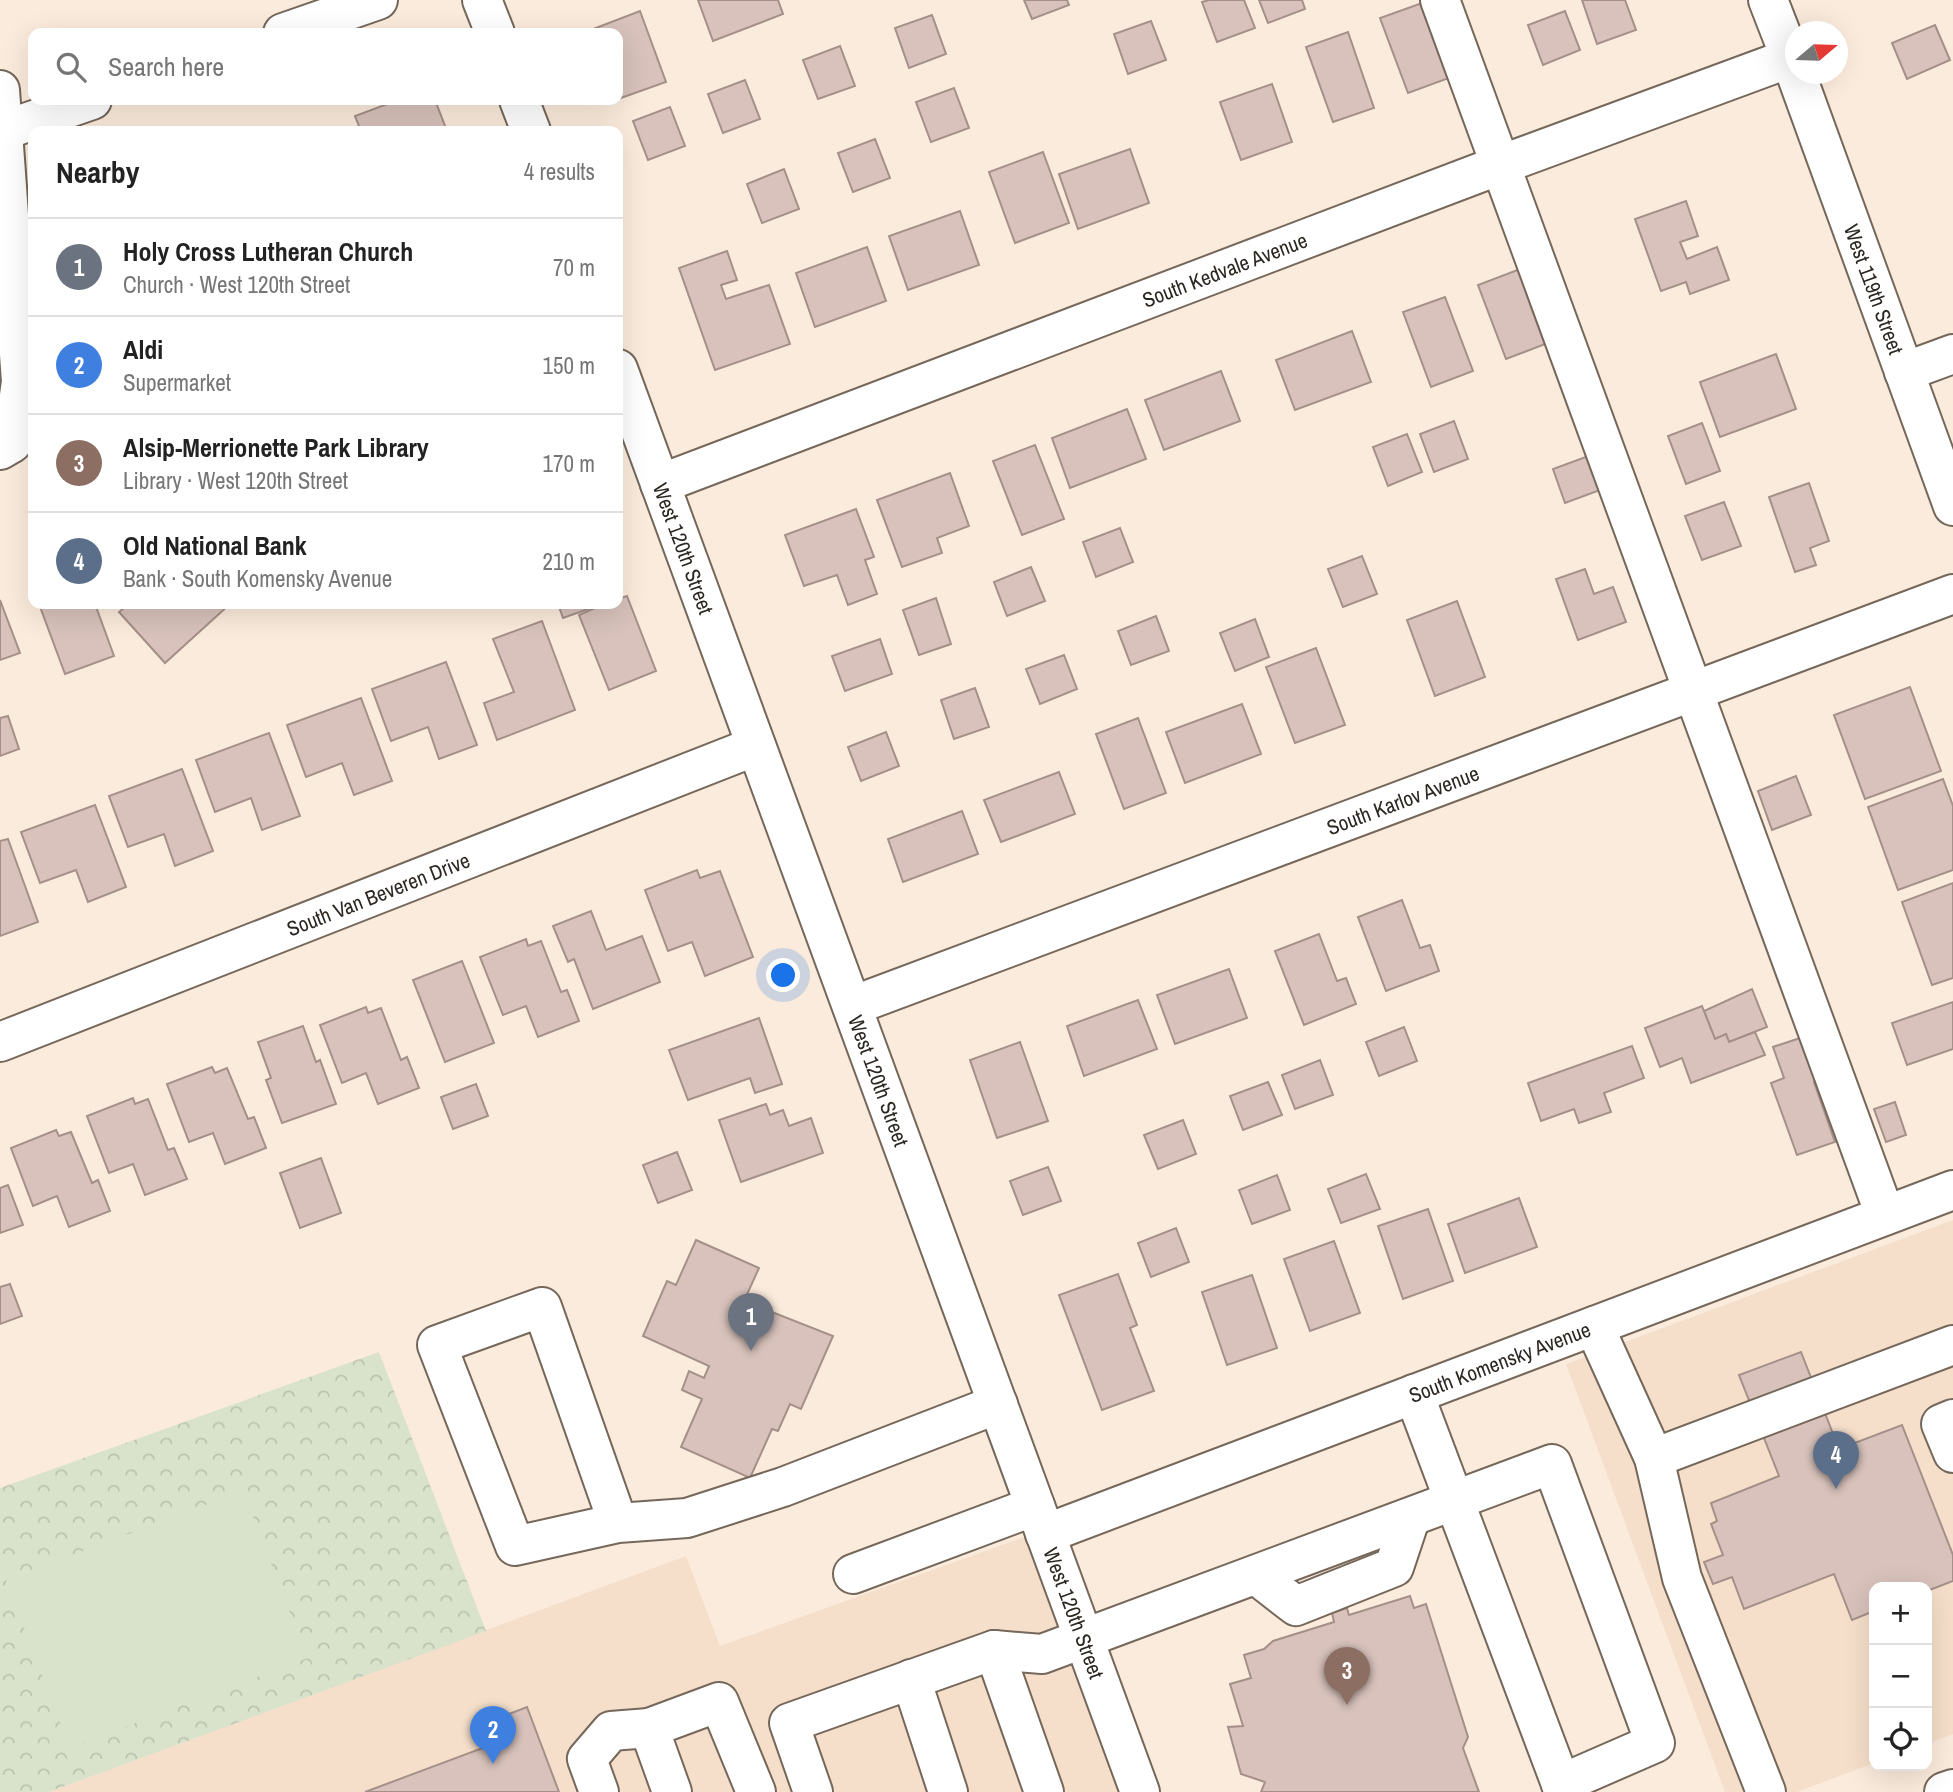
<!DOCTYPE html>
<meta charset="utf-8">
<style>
body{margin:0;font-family:"Archivo Narrow",sans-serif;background:#f2f2f2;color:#222}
.controls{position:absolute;right:21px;bottom:21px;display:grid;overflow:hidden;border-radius:14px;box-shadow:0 7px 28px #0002}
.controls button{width:63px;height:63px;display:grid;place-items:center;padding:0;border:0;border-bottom:2px solid #e0e0e0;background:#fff;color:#222;font:35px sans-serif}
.compass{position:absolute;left:1785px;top:21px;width:63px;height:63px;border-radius:50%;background:#fff;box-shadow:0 7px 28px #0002;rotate:71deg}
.you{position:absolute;left:784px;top:976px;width:24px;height:24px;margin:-18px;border:5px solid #fff;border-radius:50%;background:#1a73e8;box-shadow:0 0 0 10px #1a73e833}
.badge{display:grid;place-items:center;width:46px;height:46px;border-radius:50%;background:#0b8043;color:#fff;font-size:23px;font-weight:700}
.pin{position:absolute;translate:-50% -58px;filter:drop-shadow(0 2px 4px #0008)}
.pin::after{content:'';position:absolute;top:37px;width:24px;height:21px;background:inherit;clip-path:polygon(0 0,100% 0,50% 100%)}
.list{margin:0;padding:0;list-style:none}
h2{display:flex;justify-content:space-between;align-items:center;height:91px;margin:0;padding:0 28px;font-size:30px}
h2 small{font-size:23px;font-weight:400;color:#767676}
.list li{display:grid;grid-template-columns:46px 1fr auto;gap:21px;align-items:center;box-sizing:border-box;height:98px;padding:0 28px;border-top:2px solid #e0e0e0}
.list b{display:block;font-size:26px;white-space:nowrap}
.list p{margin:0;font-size:23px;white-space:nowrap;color:#767676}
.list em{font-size:23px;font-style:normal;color:#767676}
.icon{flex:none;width:38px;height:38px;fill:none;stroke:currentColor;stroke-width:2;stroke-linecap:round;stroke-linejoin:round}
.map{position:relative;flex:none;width:1953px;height:1792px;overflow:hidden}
.search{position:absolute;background:#fff;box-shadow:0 7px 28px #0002;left:28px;top:28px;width:595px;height:77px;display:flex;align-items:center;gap:18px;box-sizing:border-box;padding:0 24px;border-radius:14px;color:#767676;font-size:26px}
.panel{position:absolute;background:#fff;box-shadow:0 7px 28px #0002;left:28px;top:126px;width:595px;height:483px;border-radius:14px}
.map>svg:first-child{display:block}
.built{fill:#f5dfca}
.park{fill:url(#park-crowns)}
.pitch{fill:#d9e3cc}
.building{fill:#d8c2bb;stroke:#a59089;stroke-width:2}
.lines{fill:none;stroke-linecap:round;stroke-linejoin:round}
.minor-casing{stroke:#75675a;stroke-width:42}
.major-casing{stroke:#75675a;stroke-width:42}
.minor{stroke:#fff;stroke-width:38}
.major{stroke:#fff;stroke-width:38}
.labels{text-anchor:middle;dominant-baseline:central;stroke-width:6;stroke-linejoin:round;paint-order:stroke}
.street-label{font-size:21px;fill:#2d2722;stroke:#fff}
</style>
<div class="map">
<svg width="1953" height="1792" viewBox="0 0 1953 1792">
<defs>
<pattern id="park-crowns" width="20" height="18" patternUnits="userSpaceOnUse" patternTransform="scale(1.75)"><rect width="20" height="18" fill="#d9e3cc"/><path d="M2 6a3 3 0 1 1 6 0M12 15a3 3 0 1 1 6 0" fill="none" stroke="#bbc3af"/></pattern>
</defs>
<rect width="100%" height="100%" fill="#fbebdc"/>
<g class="built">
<polygon points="1953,1220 1953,1734 1927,1744 1927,1587 1874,1587 1874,1763 1797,1792 1725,1792 1566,1364"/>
<polygon points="1027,1536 1119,1792 49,1792 686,1556 720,1646"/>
</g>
<polygon class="park" points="379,1352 486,1631 49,1792 0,1792 0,1488"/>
<polygon class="pitch" points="243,1491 307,1658 70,1748 6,1580"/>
<g class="building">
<polygon points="698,0 778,0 783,14 713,41"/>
<polygon points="1024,0 1067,0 1069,5 1032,19"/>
<polygon points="1209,0 1244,0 1255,28 1217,42 1202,2"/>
<polygon points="1259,0 1302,0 1305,9 1268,23"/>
<polygon points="1582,0 1625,0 1636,30 1597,44"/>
<polygon points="1422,3 1449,78 1408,93 1380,18"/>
<polygon points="640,11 666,82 618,99 618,33 588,31"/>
<polygon points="1565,11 1580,50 1543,65 1528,25"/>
<polygon points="932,15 946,54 909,68 895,28"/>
<polygon points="1151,21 1166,60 1128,74 1114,34"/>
<polygon points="1935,25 1950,60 1907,79 1892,43"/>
<polygon points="1348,32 1374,108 1333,122 1306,47"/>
<polygon points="840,46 855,86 818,99 803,60"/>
<polygon points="745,80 760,119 723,133 708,94"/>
<polygon points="1272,84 1292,142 1241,160 1220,102"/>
<polygon points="954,88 969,128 931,142 916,102"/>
<polygon points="398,100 435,100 447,131 361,131 355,116"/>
<polygon points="670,107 685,146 648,160 633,121"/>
<polygon points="875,139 890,178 853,192 838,153"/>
<polygon points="1130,149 1149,203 1078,229 1059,174"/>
<polygon points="1043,152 1069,223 1015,243 989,172"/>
<polygon points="784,169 799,209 762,223 747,184"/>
<polygon points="1686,201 1698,236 1680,242 1687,259 1717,247 1729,280 1690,294 1686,282 1661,291 1635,219"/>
<polygon points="960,211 979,265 908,290 889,236"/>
<polygon points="867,247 886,301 815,327 796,273"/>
<polygon points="727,251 737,280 721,285 726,299 769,285 790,344 715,370 679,268"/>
<polygon points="1520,269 1548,343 1506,359 1478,285"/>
<polygon points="1445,297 1473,371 1431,387 1403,312"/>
<polygon points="1352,331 1371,382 1295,410 1276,360"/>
<polygon points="1776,354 1796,409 1720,437 1700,382"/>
<polygon points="1221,371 1240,421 1164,450 1145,400"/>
<polygon points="1127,409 1146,459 1070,488 1052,438"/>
<polygon points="1454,421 1468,459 1434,472 1420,434"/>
<polygon points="1702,423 1720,471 1686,484 1668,436"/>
<polygon points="1407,434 1422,472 1388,486 1373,447"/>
<polygon points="1035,445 1064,519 1022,535 993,461"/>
<polygon points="1591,455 1603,489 1565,503 1553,469"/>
<polygon points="950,473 969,526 937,538 942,553 902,567 877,500"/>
<polygon points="1809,483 1829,541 1810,548 1816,565 1795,572 1769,497"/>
<polygon points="1724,502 1741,546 1702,560 1685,516"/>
<polygon points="856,509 874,557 865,560 877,594 848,605 837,575 804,586 785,535"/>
<polygon points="1120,528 1133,562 1096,577 1083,542"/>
<polygon points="1362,556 1377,594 1343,607 1328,569"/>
<polygon points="1031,567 1045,601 1007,616 994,582"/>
<polygon points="1585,569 1594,594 1613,587 1626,622 1578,640 1556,579"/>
<polygon points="627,596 656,671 609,690 579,615 604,604 618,604 618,599"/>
<polygon points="936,598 951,644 919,655 903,610"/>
<polygon points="0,600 20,653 0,660"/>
<polygon points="1457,601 1485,677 1435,696 1407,620"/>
<polygon points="39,604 95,604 114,656 65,674"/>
<polygon points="129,604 230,604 165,663 119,612"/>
<polygon points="558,604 602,604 563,618"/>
<polygon points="1156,616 1169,651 1131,665 1118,631"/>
<polygon points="1255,619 1269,657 1235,671 1220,633"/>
<polygon points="542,621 575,710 497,740 484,703 514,692 493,639"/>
<polygon points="880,639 892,674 845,691 832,656"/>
<polygon points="1316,648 1345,725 1295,743 1266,667"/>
<polygon points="1064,655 1077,689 1040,704 1026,669"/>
<polygon points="446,662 477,745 439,759 428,727 391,741 372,689"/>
<polygon points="1910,687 1941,771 1865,799 1834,715"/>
<polygon points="975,688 989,727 954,739 941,700"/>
<polygon points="361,698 392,781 354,795 342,763 306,777 287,725"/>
<polygon points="1242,704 1261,754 1185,783 1166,732"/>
<polygon points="8,716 19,749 0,756 0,718"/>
<polygon points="1138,718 1166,793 1124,809 1096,734"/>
<polygon points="886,732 899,766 861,781 848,747"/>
<polygon points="269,733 300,816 262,830 251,798 215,812 196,760"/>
<polygon points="182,769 213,851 175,866 164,834 128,847 109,796"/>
<polygon points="1059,772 1075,814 1001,842 984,800"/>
<polygon points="1796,776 1811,815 1772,830 1758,791"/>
<polygon points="1943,779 1953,806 1953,870 1898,890 1868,807"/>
<polygon points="95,805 126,887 88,902 76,870 40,883 21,832"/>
<polygon points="962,811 978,854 903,882 888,839"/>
<polygon points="8,839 38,922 0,936 0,841"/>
<polygon points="697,870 700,878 720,871 753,957 705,976 692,942 668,951 645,890"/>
<polygon points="1953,883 1953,978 1932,985 1902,902"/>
<polygon points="1402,900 1420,948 1430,945 1439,971 1386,991 1358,917"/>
<polygon points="591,911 606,950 642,936 660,982 593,1009 574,959 568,962 553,926"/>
<polygon points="1319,934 1337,981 1346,978 1356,1004 1304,1025 1275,951"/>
<polygon points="526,939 528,946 541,941 561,992 567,990 579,1021 538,1037 526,1006 503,1015 480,957"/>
<polygon points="462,961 494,1043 445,1062 413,980"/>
<polygon points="1229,969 1247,1018 1175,1044 1157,995"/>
<polygon points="1752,989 1767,1027 1729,1042 1726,1034 1715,1039 1704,1011"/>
<polygon points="1138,1000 1157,1049 1084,1076 1067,1026"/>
<polygon points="1953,1002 1953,1049 1907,1065 1892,1023"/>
<polygon points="1702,1006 1715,1039 1726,1034 1729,1042 1755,1032 1765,1055 1691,1083 1682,1058 1660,1067 1645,1028"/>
<polygon points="366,1007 368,1013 381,1008 401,1060 407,1057 419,1088 378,1104 366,1073 342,1083 320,1025"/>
<polygon points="759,1018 782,1084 755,1093 750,1078 688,1100 669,1050"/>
<polygon points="303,1026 316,1062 320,1060 336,1104 282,1123 266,1080 271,1078 258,1042"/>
<polygon points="1404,1027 1417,1061 1379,1076 1366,1042"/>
<polygon points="1806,1036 1821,1079 1814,1082 1835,1142 1797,1155 1771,1083 1784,1078 1773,1047"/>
<polygon points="1020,1042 1048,1121 997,1138 970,1060"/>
<polygon points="1632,1046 1644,1078 1604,1093 1611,1112 1579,1123 1574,1109 1541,1121 1528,1083"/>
<polygon points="1320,1060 1333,1095 1295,1109 1282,1075"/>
<polygon points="212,1067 215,1073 227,1068 248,1119 254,1117 266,1148 225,1164 213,1133 189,1142 167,1084"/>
<polygon points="1268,1082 1282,1115 1243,1130 1230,1096"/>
<polygon points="476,1084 488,1116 453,1129 441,1097"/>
<polygon points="133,1098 135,1104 148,1099 168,1150 174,1148 187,1179 145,1195 133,1164 109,1173 87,1116"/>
<polygon points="1895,1102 1906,1135 1886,1142 1874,1109"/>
<polygon points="766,1104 770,1115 783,1110 789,1126 811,1118 823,1153 741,1182 719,1120"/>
<polygon points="1183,1120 1196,1154 1158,1169 1144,1135"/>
<polygon points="56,1130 59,1136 71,1132 92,1183 98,1180 110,1211 69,1227 57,1196 33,1206 11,1148"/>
<polygon points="677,1152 692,1190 658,1203 643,1165"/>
<polygon points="321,1158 341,1213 300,1228 280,1173"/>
<polygon points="1048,1167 1061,1201 1023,1215 1010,1181"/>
<polygon points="1366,1174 1380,1209 1341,1223 1328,1189"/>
<polygon points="1277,1175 1290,1210 1252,1224 1239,1190"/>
<polygon points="8,1185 23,1225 0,1233 0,1188"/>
<polygon points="1519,1198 1537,1247 1465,1273 1448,1224"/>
<polygon points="1428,1209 1453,1281 1403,1299 1378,1226"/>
<polygon points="1176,1228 1189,1262 1151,1277 1138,1243"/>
<polygon points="696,1240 759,1268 744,1301 833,1336 801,1409 790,1404 778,1431 772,1429 750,1478 681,1447 702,1399 682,1390 689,1371 704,1378 709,1366 643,1336 667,1281 676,1285"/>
<polygon points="1334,1241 1360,1313 1310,1331 1284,1259"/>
<polygon points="1118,1274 1137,1325 1130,1328 1154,1391 1102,1410 1059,1295"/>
<polygon points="1252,1275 1277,1348 1227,1365 1202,1292"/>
<polygon points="10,1284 22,1316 0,1324 0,1287"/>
<polygon points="1801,1352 1839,1449 1902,1425 1953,1555 1953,1581 1927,1591 1927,1587 1874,1587 1874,1611 1852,1620 1834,1574 1744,1609 1732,1577 1713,1584 1704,1562 1723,1555 1711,1524 1717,1521 1711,1503 1779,1476 1739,1375"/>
<polygon points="1410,1596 1414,1608 1426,1604 1468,1737 1463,1748 1479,1792 1261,1792 1265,1782 1241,1774 1228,1727 1243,1726 1230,1684 1251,1678 1244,1655 1264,1649 1273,1641 1334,1622 1332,1613 1347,1608 1349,1615"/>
<polygon points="527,1707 559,1792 365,1792 512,1737 504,1716"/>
</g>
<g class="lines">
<defs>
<g id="minor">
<polyline points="482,0 495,33"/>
<polyline points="1440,0 1885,1215"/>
<polyline points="1768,0 1796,72"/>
<polyline points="283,33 378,0"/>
<path id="s1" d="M1796 74 1953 506"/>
<polyline points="0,90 21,382 12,443 0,450"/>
<polyline points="519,100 531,131"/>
<polyline points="2,131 92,100"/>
<path id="s2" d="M618 369 1140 1792"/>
<polyline points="1904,372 1953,354"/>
<path id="s3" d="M660 484 1500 165 1790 58"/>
<path id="s4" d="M852 1006 1953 594"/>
<path id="s5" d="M0 1042 756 746"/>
<polyline points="1594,1326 1654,1458 1682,1578 1766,1792"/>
<polyline points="1414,1394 1564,1792"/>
<polyline points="1953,1419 1941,1424 1953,1453"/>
<polyline points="1654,1458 1953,1345"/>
<polyline points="618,1523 542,1307 437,1345 515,1546 618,1523 687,1518 783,1487 998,1404"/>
<path id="s6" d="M1045 1534 1953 1190"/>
<polyline points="853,1574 1035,1506"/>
<polyline points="1256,1575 1296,1606 1394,1567 1410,1519"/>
<polyline points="994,1650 1044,1792"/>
<polyline points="911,1679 948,1792"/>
<polyline points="599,1792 587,1759 611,1731 649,1728"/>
<polyline points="672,1792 649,1728 719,1702 756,1792"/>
<polyline points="813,1792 789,1723 994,1650 1042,1654 1552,1464 1655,1743 1561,1784"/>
</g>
<polyline id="major" points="1944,1792 1953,1789"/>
</defs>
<use href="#minor" class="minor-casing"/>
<use href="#major" class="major-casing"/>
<use href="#minor" class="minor"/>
<use href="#major" class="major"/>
</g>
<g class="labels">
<g class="street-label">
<text stroke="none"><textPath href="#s3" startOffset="604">South Kedvale Avenue</textPath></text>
<text stroke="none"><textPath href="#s1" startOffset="229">West 119th Street</textPath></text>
<text stroke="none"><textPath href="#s2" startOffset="191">West 120th Street</textPath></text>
<text stroke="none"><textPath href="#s4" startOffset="588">South Karlov Avenue</textPath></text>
<text stroke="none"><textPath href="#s5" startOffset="406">South Van Beveren Drive</textPath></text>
<text stroke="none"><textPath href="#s2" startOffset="758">West 120th Street</textPath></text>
<text stroke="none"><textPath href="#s6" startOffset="486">South Komensky Avenue</textPath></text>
<text stroke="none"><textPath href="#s2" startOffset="1325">West 120th Street</textPath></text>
</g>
</g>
</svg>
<div class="controls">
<button>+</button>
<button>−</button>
<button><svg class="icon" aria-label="locate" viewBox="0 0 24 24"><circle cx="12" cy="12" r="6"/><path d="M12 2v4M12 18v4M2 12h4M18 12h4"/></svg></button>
</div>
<svg class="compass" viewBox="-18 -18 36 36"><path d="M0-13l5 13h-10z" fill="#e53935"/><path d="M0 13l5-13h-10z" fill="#767676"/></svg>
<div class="you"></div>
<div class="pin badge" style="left:751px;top:1351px;background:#6b7280">1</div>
<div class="pin badge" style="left:493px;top:1764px;background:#3f7fe0">2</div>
<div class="pin badge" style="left:1347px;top:1705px;background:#8d6e63">3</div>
<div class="pin badge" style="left:1836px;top:1489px;background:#5c6f8a">4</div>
<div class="search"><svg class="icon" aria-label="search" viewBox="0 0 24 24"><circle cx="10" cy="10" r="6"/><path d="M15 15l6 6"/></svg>Search here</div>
<section class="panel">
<h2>Nearby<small>4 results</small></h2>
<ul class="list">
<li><span class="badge" style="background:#6b7280">1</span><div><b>Holy Cross Lutheran Church</b><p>Church · West 120th Street</p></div><em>70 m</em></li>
<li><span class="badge" style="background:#3f7fe0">2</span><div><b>Aldi</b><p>Supermarket</p></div><em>150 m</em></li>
<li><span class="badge" style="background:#8d6e63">3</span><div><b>Alsip-Merrionette Park Library</b><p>Library · West 120th Street</p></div><em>170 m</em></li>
<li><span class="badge" style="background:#5c6f8a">4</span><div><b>Old National Bank</b><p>Bank · South Komensky Avenue</p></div><em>210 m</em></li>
</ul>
</section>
</div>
